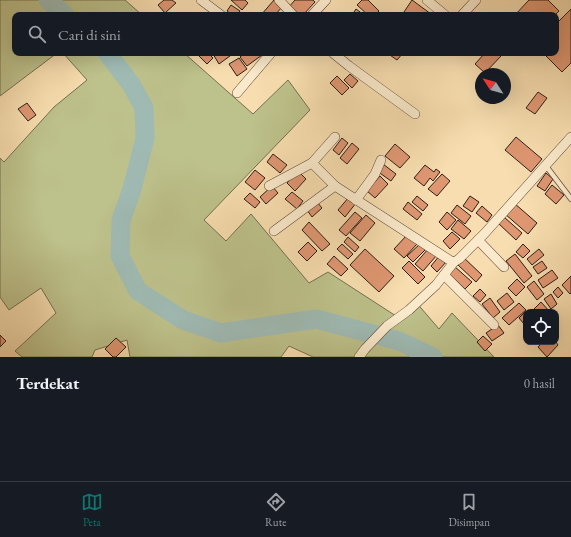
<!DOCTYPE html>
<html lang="id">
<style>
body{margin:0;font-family:"EB Garamond",serif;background:#20242c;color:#f1f3f6}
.controls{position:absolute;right:12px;bottom:12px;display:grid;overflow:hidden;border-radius:8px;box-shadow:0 4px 16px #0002}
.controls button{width:36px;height:36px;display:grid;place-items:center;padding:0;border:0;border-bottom:1px solid #363941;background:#171b24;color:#f1f3f6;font:20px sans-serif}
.compass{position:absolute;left:475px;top:68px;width:36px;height:36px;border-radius:50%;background:#171b24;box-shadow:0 4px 16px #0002;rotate:306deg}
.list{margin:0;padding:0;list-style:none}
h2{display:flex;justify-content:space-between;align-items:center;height:52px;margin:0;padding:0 16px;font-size:17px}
h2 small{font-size:13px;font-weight:400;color:#9ea1a6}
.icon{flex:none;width:22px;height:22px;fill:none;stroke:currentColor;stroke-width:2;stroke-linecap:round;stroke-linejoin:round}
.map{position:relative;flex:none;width:571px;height:357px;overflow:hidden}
.search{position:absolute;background:#171b24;box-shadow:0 4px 16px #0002;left:12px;right:12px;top:12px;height:44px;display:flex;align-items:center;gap:10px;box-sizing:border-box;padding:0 14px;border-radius:8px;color:#9ea1a6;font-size:15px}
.sheet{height:124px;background:#171b24}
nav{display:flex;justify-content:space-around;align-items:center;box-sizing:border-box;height:56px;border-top:1px solid #363941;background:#171b24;font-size:11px;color:#9ea1a6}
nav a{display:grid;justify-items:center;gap:2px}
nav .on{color:#0f766e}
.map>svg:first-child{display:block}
.green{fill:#bdc18b;stroke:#757052}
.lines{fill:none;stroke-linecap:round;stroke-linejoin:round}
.river{stroke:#9fbab3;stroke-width:19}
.building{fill:#df9772;stroke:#2d1e18}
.lane-casing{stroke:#604e3e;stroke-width:6}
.street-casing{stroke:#604e3e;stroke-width:10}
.lane{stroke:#fae9cb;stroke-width:4.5}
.street{stroke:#fae9cb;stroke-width:9}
</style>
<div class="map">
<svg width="571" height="357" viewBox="0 0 571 357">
<rect width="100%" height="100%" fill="#f7ddaf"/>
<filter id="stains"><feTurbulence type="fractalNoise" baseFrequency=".005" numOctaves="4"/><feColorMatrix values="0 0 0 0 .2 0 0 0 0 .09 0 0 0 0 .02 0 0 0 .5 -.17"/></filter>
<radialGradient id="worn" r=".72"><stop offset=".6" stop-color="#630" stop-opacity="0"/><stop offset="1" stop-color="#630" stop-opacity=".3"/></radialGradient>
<g class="green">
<polygon points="0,0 125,0 142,15 15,15 15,53 57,53 0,96"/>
<polygon points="63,53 184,53 253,114 288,80 310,110 204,220 226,241 251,214 309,283 328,272 396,316 415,301 439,329 452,313 494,357 313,357 289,346 281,357 130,357 127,340 95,350 92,357 22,357 15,351 56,313 41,288 9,310 0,297 0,158 4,162 54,107 87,80"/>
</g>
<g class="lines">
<g class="river">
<polyline points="48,0 65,15"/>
<polyline points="107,53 131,84 144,108 145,138 132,189 121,220 120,256 138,291 183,320 221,333 316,319 399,341 433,357"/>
</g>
</g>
<g class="building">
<polygon points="164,0 172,0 176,3 165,13 158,5"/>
<polygon points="231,0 245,0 248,3 242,10"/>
<polygon points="274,0 282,7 275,15 261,15"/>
<polygon points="295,0 313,0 315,2 303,15 296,15 288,8"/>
<polygon points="362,0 368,0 379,11 375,15 368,15 357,5"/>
<polygon points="412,0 431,14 430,15 402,15"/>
<polygon points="529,0 548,0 559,11 555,15 515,15"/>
<polygon points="231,5 240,11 237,15 232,15 227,11"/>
<polygon points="356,9 364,15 352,15"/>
<polygon points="571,9 571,63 562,72 543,53 556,53 556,24"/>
<polygon points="198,53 208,53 213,58 207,64 197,54"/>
<polygon points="215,53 234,53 219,64 213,54"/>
<polygon points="245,53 261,53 262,55 247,66 240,57"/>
<polygon points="387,53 403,53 397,60"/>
<polygon points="485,53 498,53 501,56 485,73 475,64"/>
<polygon points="239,58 247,69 237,76 229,64"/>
<polygon points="350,74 358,81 352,88 344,80"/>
<polygon points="337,76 349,88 342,95 330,83"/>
<polygon points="538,92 547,98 535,114 526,108"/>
<polygon points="27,103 36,115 28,121 18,109"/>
<polygon points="516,137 542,159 531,172 505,150"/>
<polygon points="342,138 348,143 339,155 333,150"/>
<polygon points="352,143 359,149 347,164 340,158"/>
<polygon points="395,144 410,157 400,168 385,156"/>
<polygon points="273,154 287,165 280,173 267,162"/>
<polygon points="383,164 396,174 391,181 377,171"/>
<polygon points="425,165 434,172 436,169 440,172 433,181 430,178 424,186 414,178"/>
<polygon points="255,170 265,178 255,190 245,182"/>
<polygon points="298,171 306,179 295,191 287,183"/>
<polygon points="546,173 553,179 545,191 537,186"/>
<polygon points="442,174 450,181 437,196 428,189"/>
<polygon points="380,176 388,184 375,198 367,191"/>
<polygon points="552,185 564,195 556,204 545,194"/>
<polygon points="272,186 278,193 266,204 260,197"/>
<polygon points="292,192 303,201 297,209 285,199"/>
<polygon points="250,193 260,202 255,208 244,199"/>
<polygon points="417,196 428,205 423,211 412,202"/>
<polygon points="470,196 479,202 472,212 463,206"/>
<polygon points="349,197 356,203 345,217 338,210"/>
<polygon points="317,202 322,208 312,217 307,210"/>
<polygon points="408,202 422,214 417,220 403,209"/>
<polygon points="514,203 537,223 528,234 505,214"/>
<polygon points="457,205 471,216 465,224 451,213"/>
<polygon points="482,206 492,215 487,222 476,213"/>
<polygon points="355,212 362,218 346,236 339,230"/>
<polygon points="447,212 456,220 447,230 439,222"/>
<polygon points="366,215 375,223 360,241 350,233"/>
<polygon points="504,217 522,233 516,240 498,223"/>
<polygon points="458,220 471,231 464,239 451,229"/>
<polygon points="309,222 330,244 322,251 302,230"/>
<polygon points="452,232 460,239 450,249 443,241"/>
<polygon points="407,235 417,244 404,258 394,249"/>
<polygon points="348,237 359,247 355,252 344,242"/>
<polygon points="308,242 317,251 307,261 298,252"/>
<polygon points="421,243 427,248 413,262 407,256"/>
<polygon points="342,244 353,254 348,259 337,249"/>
<polygon points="523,244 530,251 523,258 516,252"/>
<polygon points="429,248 437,255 423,271 415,264"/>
<polygon points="365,249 394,276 379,292 350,265"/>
<polygon points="539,249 544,255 532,265 527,259"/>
<polygon points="515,254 532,276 524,283 506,261"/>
<polygon points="440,255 447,261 437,272 431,266"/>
<polygon points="334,256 348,269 341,276 327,264"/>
<polygon points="463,257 482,275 476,282 457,264"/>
<polygon points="409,261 425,277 418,284 402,268"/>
<polygon points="542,261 547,268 538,274 533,267"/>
<polygon points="454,266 472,282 465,289 448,273"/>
<polygon points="552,270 558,278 543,288 538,280"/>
<polygon points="571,276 571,293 570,294 562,285"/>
<polygon points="517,279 525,287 516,296 508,288"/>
<polygon points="534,281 544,294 537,300 527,287"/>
<polygon points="558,287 563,293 558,298 553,292"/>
<polygon points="480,289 486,295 480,302 473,296"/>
<polygon points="507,293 514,302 504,310 497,301"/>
<polygon points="551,294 557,304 551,309 544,299"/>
<polygon points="490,298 500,312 493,318 482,304"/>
<polygon points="541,302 550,312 535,312 533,310"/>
<polygon points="519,303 526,310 509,325 502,318"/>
<polygon points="525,312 526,313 526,322 524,324 519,318"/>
<polygon points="498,325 504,333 492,341 486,333"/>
<polygon points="0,335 6,341 0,347"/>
<polygon points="483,336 492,344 485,351 477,342"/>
<polygon points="116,338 126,347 116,357 113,357 105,349"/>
<polygon points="543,342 556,342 558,345 547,357 538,347"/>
</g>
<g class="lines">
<defs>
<polyline id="lane" points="546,166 571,199"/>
<g id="street">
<polyline points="201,0 221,15"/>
<polyline points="279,0 293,15"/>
<polyline points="427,0 445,15"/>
<polyline points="312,15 326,0"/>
<polyline points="462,15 476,0"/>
<polyline points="333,53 349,66 415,114"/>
<polyline points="237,93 271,53"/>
<polyline points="312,163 335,137"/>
<polyline points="269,186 312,163 335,186"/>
<polyline points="356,200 375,174 381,160"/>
<polyline points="274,231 335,186 451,261 454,262 459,259 485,233 571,137"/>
<polyline points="478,240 504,267"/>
<polyline points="444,275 494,325"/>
<polyline points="359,357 365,349 387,326 409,310 436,285 454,262"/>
</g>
</defs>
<use href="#lane" class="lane-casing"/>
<use href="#street" class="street-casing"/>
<use href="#lane" class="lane"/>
<use href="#street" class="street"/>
</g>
<rect width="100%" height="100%" filter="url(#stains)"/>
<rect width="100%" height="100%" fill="url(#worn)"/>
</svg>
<div class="controls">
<button><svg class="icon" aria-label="locate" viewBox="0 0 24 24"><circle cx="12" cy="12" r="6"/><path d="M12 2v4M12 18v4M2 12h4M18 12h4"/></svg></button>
</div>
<svg class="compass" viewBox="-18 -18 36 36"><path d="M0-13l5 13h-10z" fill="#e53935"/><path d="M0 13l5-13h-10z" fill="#9ea1a6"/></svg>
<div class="search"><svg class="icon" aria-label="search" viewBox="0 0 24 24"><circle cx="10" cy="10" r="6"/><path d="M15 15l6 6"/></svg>Cari di sini</div>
</div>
<section class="sheet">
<h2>Terdekat<small>0 hasil</small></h2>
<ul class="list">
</ul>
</section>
<nav>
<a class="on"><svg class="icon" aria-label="map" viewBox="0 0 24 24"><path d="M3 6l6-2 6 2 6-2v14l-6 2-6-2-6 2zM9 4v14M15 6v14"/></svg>Peta</a>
<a><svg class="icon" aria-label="directions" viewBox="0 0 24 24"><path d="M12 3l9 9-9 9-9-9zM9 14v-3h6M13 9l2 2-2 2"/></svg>Rute</a>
<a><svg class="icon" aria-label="saved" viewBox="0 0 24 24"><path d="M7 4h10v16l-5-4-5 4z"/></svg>Disimpan</a>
</nav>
